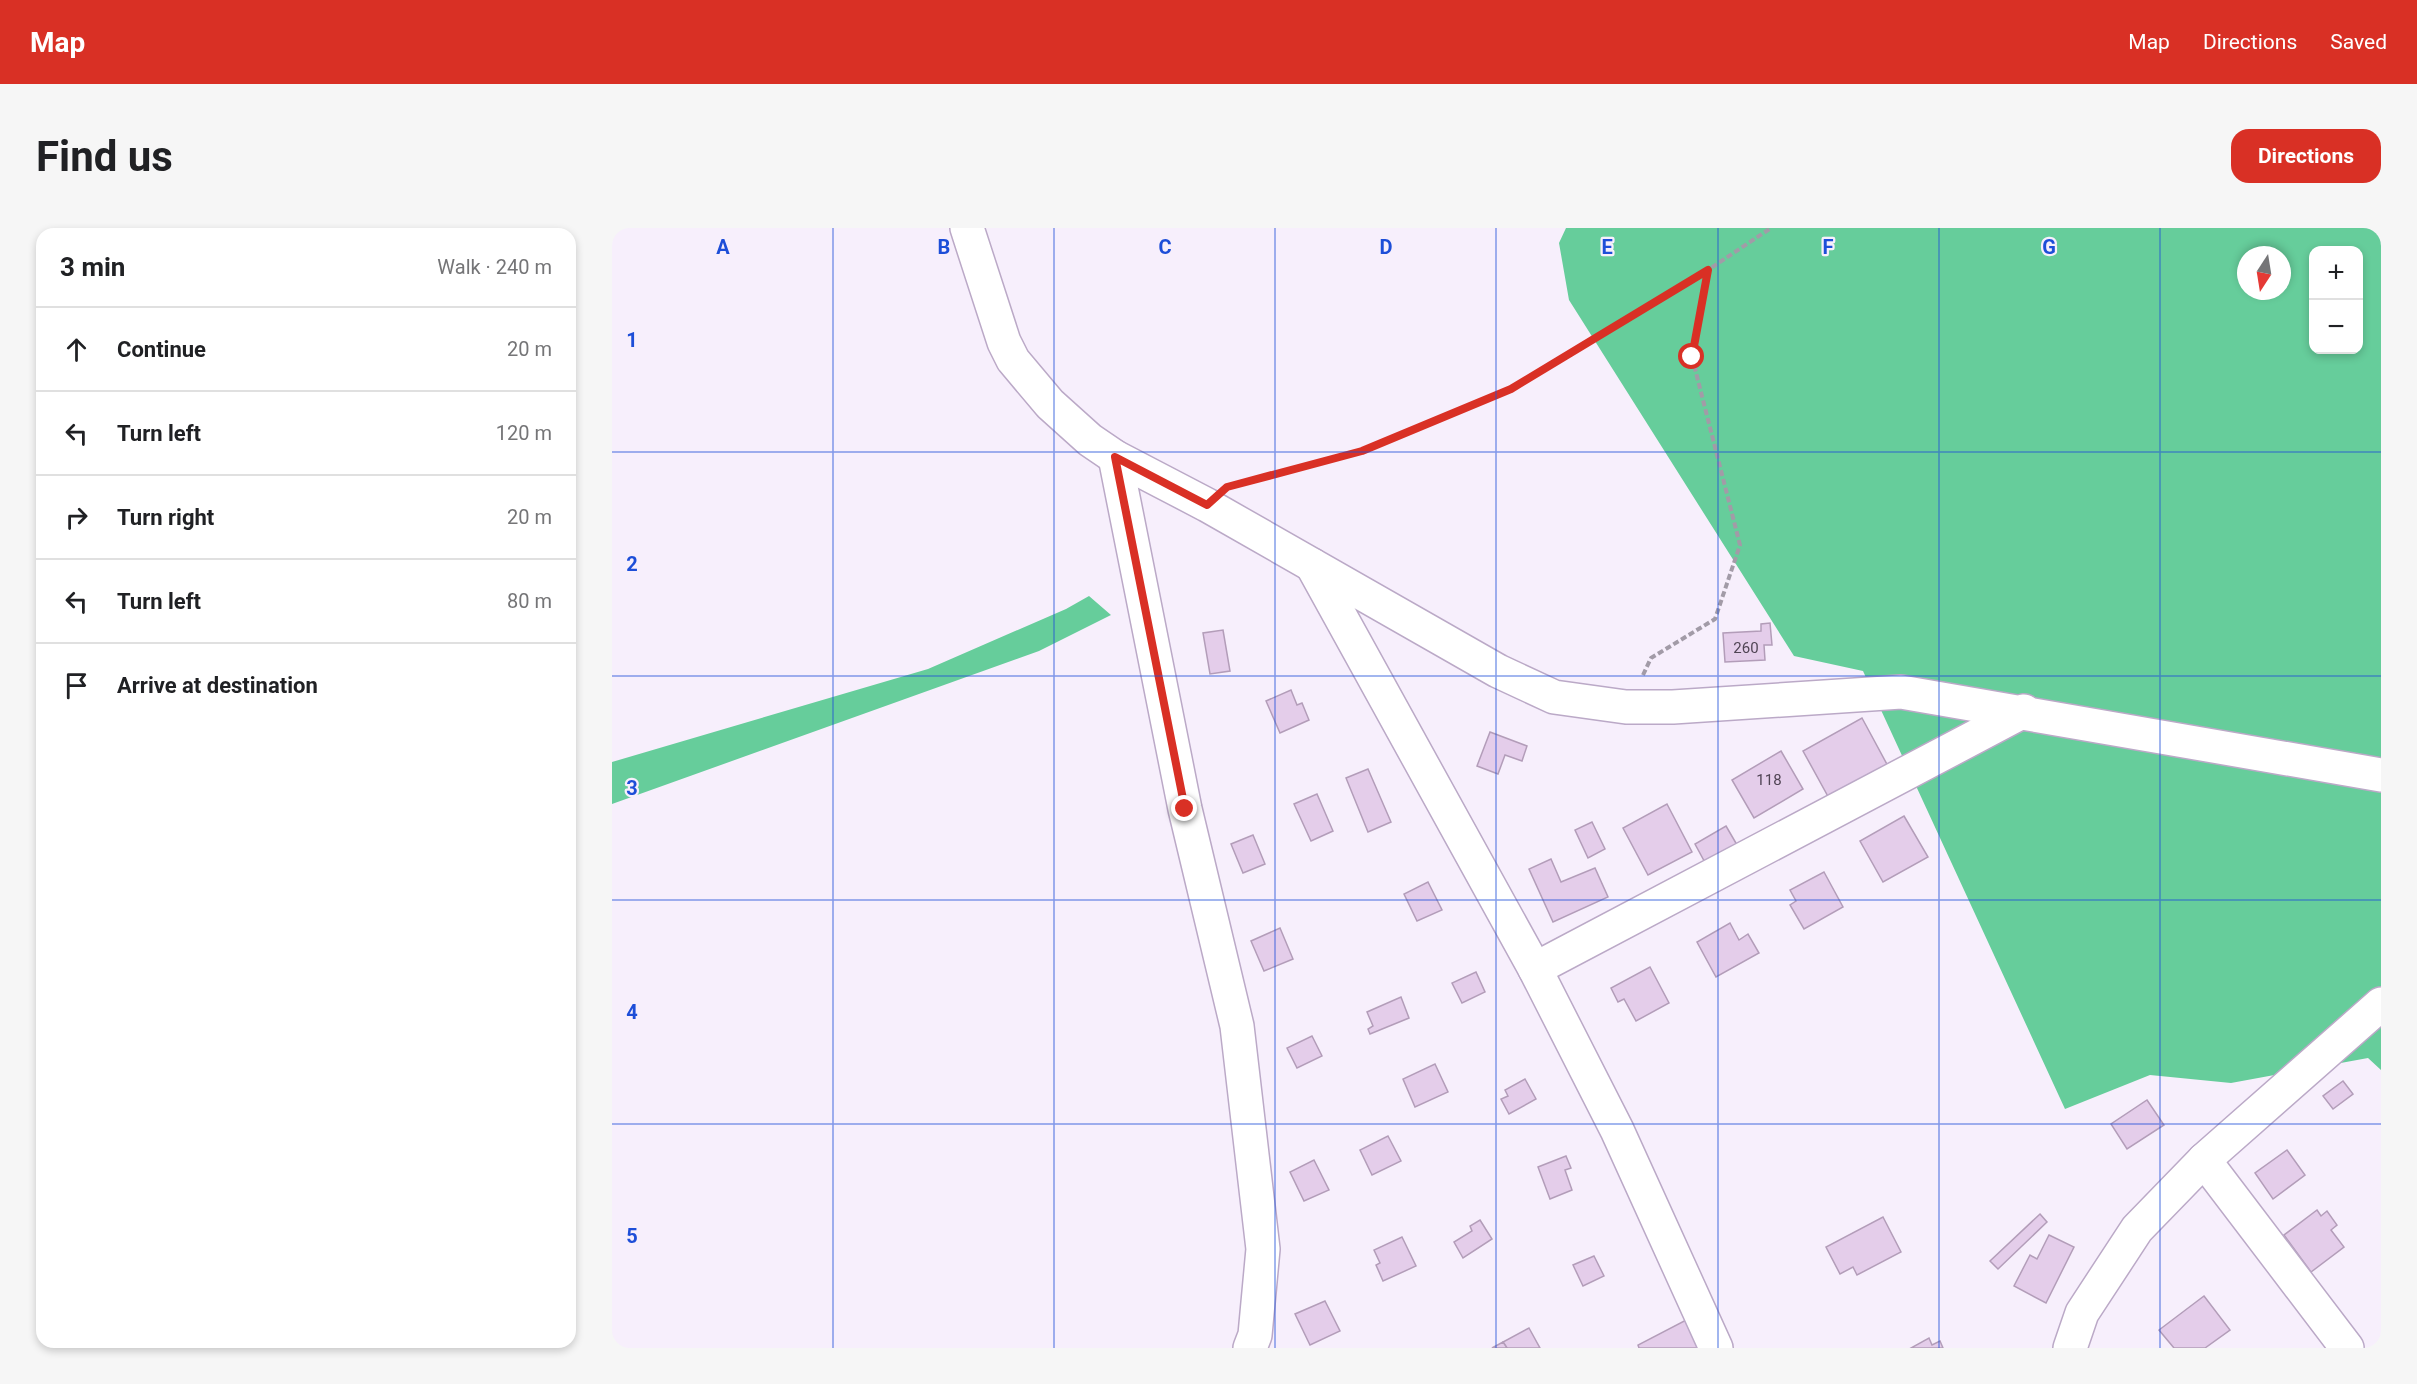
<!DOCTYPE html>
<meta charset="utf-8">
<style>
body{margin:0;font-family:Roboto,sans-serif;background:#f6f6f6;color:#202124}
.controls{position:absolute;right:18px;top:18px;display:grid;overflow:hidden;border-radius:12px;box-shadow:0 3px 9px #0003}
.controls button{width:54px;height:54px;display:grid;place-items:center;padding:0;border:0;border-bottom:2px solid #e0e0e0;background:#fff;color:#202124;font:30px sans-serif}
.compass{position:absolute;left:1625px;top:18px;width:54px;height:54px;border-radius:50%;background:#fff;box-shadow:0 3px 9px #0003;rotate:192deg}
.stop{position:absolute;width:18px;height:18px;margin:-14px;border:4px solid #d93025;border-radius:50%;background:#fff}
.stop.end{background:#d93025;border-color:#fff;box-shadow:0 2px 6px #0008}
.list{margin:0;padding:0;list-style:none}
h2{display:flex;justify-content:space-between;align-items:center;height:78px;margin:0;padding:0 24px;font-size:26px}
h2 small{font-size:20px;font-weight:400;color:#757577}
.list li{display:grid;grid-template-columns:39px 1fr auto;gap:18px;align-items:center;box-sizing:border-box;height:84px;padding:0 24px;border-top:2px solid #e0e0e0}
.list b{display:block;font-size:22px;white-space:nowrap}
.list em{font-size:20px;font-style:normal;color:#757577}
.icon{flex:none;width:33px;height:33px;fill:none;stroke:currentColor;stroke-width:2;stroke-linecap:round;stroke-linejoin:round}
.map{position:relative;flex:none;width:1769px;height:1120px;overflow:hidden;border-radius:18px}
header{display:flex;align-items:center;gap:36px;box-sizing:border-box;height:84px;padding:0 30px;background:#d93025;color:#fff}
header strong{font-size:28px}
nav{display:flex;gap:33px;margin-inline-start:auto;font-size:21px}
.intro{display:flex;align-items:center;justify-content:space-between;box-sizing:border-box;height:144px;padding:0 36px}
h1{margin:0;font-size:42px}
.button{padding:15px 27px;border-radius:18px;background:#d93025;color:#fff;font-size:21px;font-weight:700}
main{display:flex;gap:36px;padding:0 36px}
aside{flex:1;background:#fff;border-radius:18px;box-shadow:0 3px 9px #0003}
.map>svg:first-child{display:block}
.forest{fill:#66cd9b;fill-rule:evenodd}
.building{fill:#e4cdea;stroke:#b39db9;stroke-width:1.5}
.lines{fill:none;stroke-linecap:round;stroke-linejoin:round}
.minor-casing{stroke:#bba9c7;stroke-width:36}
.path{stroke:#a29ba7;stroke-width:4;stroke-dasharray:6 3;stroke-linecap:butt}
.minor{stroke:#fff;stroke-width:33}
.route{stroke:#d93025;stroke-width:8}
.grid{fill:none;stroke:#1d4ed8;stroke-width:1.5;stroke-opacity:0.55}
.labels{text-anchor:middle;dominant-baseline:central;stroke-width:4.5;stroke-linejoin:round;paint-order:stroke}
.number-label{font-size:15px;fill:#504454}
.grid-label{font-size:20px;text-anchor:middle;font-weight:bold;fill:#1d4ed8;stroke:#f7effc;stroke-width:4.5;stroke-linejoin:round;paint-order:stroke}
</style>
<header>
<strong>Map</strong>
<nav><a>Map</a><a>Directions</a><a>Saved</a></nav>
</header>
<div class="intro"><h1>Find us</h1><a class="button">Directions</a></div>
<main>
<aside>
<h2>3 min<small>Walk · 240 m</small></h2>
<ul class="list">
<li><svg class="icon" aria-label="ahead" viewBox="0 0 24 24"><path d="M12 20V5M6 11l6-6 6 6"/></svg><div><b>Continue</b></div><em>20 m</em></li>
<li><svg class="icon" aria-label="left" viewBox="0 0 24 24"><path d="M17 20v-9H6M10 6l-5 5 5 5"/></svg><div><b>Turn left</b></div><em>120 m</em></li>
<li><svg class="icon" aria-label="right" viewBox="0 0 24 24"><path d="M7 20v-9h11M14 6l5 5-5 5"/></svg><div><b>Turn right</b></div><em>20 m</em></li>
<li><svg class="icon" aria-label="left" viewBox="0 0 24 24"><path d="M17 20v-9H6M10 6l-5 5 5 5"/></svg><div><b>Turn left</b></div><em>80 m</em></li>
<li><svg class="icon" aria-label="arrive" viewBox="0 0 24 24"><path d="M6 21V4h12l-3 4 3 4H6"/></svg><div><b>Arrive at destination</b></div></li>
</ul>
</aside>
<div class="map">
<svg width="1769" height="1120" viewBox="0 0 1769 1120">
<rect width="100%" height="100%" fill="#f7effc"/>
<g class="forest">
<path d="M954 0H1769V842L1756 830 1619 855 1538 847 1453 881 1251 443 1182 428 957 72 947 15ZM1702 22H1746V122H1702ZM1634 27H1670V63H1634Z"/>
<polygon points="477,368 499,387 427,423 0,576 0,534 316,441 454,381"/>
</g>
<g class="building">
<polygon points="1158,395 1160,417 1152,417 1153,432 1113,434 1111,405 1149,403 1149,396"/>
<polygon points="611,402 618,443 598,446 591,405"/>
<polygon points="679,462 685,477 690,475 697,492 668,505 654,473"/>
<polygon points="1250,490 1277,540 1218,572 1191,523"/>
<polygon points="878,504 915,518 910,533 893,527 886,546 865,538"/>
<polygon points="1169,523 1191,561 1142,590 1120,552"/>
<polygon points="756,541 779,594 756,604 734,550"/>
<polygon points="705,566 721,603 699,613 682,576"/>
<polygon points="1055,576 1080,624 1036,647 1011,600"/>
<polygon points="1292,588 1316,629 1271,654 1248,613"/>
<polygon points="980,594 993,621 976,630 963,602"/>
<polygon points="1114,598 1128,622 1096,640 1083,616"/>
<polygon points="641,607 653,636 631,645 619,616"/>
<polygon points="939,631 949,654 983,640 996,669 941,694 917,641"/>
<polygon points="1212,644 1231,679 1192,701 1178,677 1184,673 1178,662"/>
<polygon points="816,654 830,682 805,693 792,666"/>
<polygon points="1118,695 1127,712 1136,706 1147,725 1104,749 1085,714"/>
<polygon points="668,700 681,731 652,743 639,713"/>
<polygon points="1038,739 1057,775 1024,793 1012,771 1006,774 999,760"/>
<polygon points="864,744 873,764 850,775 840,755"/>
<polygon points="789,769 797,790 758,806 756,801 761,798 755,784"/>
<polygon points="700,808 710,828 685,840 675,820"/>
<polygon points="823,836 836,864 803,879 791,851"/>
<polygon points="913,851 924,871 897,886 889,871 896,868 893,862"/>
<polygon points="1731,853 1741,866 1721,881 1711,868"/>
<polygon points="1535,872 1552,897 1515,921 1499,896"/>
<polygon points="776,908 789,933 760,947 748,922"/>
<polygon points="1675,922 1693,947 1661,971 1643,945"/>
<polygon points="954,928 959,940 953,942 960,962 938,971 926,939"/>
<polygon points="702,932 717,962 692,973 678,944"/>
<polygon points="1705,982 1709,988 1715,983 1725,997 1719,1002 1732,1019 1699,1044 1672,1007"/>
<polygon points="1428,986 1435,994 1386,1041 1378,1033"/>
<polygon points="1271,989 1289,1024 1245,1047 1241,1039 1228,1046 1214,1019"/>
<polygon points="868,992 880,1011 851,1030 842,1014 860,1003 858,998"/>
<polygon points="1437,1007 1462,1019 1434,1075 1402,1058 1418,1027 1425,1031"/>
<polygon points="790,1009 804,1038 771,1053 764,1037 768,1035 762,1022"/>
<polygon points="982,1028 992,1048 971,1058 961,1037"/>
<polygon points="1592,1068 1618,1102 1593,1120 1562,1120 1547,1102"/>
<polygon points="713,1073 728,1103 698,1117 683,1086"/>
<polygon points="1078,1090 1094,1120 1027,1120 1026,1117"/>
<polygon points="917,1100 928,1120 895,1120 891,1114"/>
<polygon points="1317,1110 1320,1117 1328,1113 1331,1120 1299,1120"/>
<polygon points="891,1114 895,1120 880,1120"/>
</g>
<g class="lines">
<defs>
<g id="minor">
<polyline points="355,0 392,114 401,132 438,176 478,212 503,229 595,277 886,443 942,469 1014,479 1061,479 1289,464 1769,547"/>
<polyline points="503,229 573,581 625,798 651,1021 643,1107 638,1120"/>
<polyline points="700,337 923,741 1005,902 1104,1120"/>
<polyline points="923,741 1412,483"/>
<polyline points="1592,932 1735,1120"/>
<polyline points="1458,1120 1470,1085 1525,1001 1592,932 1769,776"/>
</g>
</defs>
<use href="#minor" class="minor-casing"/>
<g class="path">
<polyline points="624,257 750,223 899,161 1095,43"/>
<polyline points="1031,447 1039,430 1103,391 1128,317 1080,129 1096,42 1159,0"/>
</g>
<use href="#minor" class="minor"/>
</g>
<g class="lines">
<polyline class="route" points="573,581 503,229 595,277 615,259 750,223 899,161 1096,42 1080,129"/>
</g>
<path class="grid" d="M221 0V1120M442 0V1120M663 0V1120M884 0V1120M1106 0V1120M1327 0V1120M1548 0V1120M0 224H1769M0 448H1769M0 672H1769M0 896H1769"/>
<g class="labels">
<g class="number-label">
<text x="1134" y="420">260</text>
<text x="1157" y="552">118</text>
</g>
</g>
<g class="grid-label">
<text x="111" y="26">A</text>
<text x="332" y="26">B</text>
<text x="553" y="26">C</text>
<text x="774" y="26">D</text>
<text x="995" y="26">E</text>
<text x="1216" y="26">F</text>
<text x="1437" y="26">G</text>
<text x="20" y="119">1</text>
<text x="20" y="343">2</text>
<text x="20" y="567">3</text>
<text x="20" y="791">4</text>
<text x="20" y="1015">5</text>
</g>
</svg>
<div class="controls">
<button>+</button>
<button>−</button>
</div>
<svg class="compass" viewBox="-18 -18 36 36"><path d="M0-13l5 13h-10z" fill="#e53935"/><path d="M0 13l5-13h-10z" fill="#757577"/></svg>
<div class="stop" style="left:1080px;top:129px"></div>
<div class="stop end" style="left:573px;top:581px"></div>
</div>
</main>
